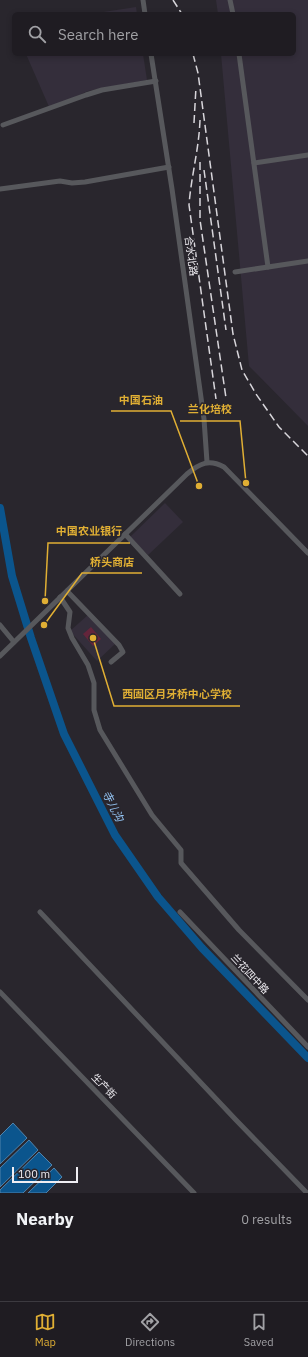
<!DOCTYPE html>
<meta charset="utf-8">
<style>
body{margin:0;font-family:"IBM Plex Sans","Noto Sans SC",sans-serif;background:#2c292f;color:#f1f3f6}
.scale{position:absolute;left:12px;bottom:10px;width:66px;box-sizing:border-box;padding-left:4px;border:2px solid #f0eef3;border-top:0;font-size:11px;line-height:14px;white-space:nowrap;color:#f0eef3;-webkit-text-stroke:3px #29262d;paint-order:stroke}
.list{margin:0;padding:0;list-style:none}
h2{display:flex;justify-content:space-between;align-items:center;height:52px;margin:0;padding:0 16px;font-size:17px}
h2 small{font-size:13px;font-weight:400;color:#a1a1a5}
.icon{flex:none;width:22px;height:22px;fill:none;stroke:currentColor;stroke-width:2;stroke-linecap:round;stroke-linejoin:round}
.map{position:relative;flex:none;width:308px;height:1193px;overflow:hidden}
.search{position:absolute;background:#1f1c22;box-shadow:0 2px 6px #0003;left:12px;right:12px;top:12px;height:44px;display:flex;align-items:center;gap:10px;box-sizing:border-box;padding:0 14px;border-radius:6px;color:#a1a1a5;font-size:15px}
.sheet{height:108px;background:#1f1c22}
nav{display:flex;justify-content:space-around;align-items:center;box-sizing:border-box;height:56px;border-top:1px solid #3c3a40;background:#1f1c22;font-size:11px;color:#a1a1a5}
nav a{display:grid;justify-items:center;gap:2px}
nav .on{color:#e0af34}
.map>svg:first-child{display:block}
.built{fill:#342e3b}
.green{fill:#63253b}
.water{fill:#0b558d;stroke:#5083ac}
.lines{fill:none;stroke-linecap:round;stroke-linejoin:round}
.river{stroke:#0b558d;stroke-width:8}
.minor{stroke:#57585c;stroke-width:5}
.rail{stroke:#d8d6db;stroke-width:1.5;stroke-dasharray:8 4;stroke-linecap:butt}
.labels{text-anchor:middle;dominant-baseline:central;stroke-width:3;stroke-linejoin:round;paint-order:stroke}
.street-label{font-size:10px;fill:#f0eef3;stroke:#29262d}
.water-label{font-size:11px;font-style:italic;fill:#95c6f6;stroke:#29262d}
.leader{fill:none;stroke:#e0af34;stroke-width:1.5}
.callout-dot{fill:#e0af34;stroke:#29262d;stroke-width:1.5}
.callout-label{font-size:11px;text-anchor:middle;font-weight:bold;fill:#e0af34;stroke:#29262d;stroke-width:3;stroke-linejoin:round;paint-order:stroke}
</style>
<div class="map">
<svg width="308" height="1193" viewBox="0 0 308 1193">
<rect width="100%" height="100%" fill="#29262d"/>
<g class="built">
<polygon points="216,0 308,0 308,426 249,366 221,54 294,54 294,14 218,14"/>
<polygon points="136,7 137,14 90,14"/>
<polygon points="26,54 143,54 147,80 88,91 50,109"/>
<polygon points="165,503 183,522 148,555 130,537"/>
<polygon points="88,615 115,644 97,661 70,631"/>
</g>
<polygon class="green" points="91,627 101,639 93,646 83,634"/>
<g class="water">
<polygon points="13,1123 27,1138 0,1164 0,1136"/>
<polygon points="29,1140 38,1150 0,1187 0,1168"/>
<polygon points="39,1152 52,1165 23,1193 0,1193 0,1190"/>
<polygon points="54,1168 62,1177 46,1193 28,1193"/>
</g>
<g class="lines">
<polyline class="river" points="0,508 12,576 31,638 64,734 115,835 158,897 202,948 308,1058"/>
<g class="minor">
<polyline points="143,0 145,14"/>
<polyline points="230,0 233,14"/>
<polyline points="151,54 172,189 204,419 207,462"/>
<polyline points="239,54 268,267"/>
<polyline points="3,125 86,95 102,90 156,81"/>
<polyline points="254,163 308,155"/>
<polyline points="0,189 60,181 72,183 85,182 169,167"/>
<polyline points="235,272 308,261"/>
<polyline points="125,534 180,594"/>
<polyline points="67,591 119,645 123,652 111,662"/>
<polyline points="60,597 70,612 68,628 72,638 88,665 94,683 94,710 100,730 152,815 181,850 181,863 239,930 308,1000"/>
<polyline points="0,625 14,642"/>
<path d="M0 656 187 474C200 463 209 459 224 467L308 553"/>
<polyline points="40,912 236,1120 307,1193"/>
<polyline points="180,912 308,1047"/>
<polyline points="0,992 194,1193"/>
</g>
<g class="rail">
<polyline points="173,0 182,14"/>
<polyline points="193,54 198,73 233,334 242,370 256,394 279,427 308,456"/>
<path d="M200 120C199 149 191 177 189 205L216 399"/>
<polyline points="194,123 196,87"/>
<polyline points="200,162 200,220 226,398"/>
<polyline points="204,170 226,330"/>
</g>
</g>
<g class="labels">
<g class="street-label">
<text transform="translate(191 256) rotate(82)">合水北路</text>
<text transform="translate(250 974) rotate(47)">兰花四中路</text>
<text transform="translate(104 1086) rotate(46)">生产街</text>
</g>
<g class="water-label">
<text transform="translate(113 806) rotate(63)">寺儿沟</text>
</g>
</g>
<path class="leader" d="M199 486L171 411H111M246 483L240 421H180M45 601L48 543H130M44 625L82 573H142M93 638L114 706H240"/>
<g class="callout-dot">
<circle cx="199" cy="486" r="4"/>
<circle cx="246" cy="483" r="4"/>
<circle cx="45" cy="601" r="4"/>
<circle cx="44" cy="625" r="4"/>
<circle cx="93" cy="638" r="4"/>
</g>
<g class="callout-label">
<text x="141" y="404">中国石油</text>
<text x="210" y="413">兰化培校</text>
<text x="89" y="535">中国农业银行</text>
<text x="112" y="566">桥头商店</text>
<text x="177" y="698">西固区月牙桥中心学校</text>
</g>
</svg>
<div class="scale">100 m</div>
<div class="search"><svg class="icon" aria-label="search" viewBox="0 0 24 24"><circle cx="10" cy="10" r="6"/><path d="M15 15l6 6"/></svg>Search here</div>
</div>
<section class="sheet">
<h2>Nearby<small>0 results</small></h2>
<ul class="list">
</ul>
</section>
<nav>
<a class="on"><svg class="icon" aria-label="map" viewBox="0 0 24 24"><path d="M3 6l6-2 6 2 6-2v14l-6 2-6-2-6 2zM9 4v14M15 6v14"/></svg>Map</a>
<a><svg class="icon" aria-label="directions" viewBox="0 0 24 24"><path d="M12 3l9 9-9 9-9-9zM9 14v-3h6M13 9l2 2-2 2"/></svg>Directions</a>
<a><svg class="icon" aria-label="saved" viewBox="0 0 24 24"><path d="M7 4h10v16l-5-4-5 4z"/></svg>Saved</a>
</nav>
